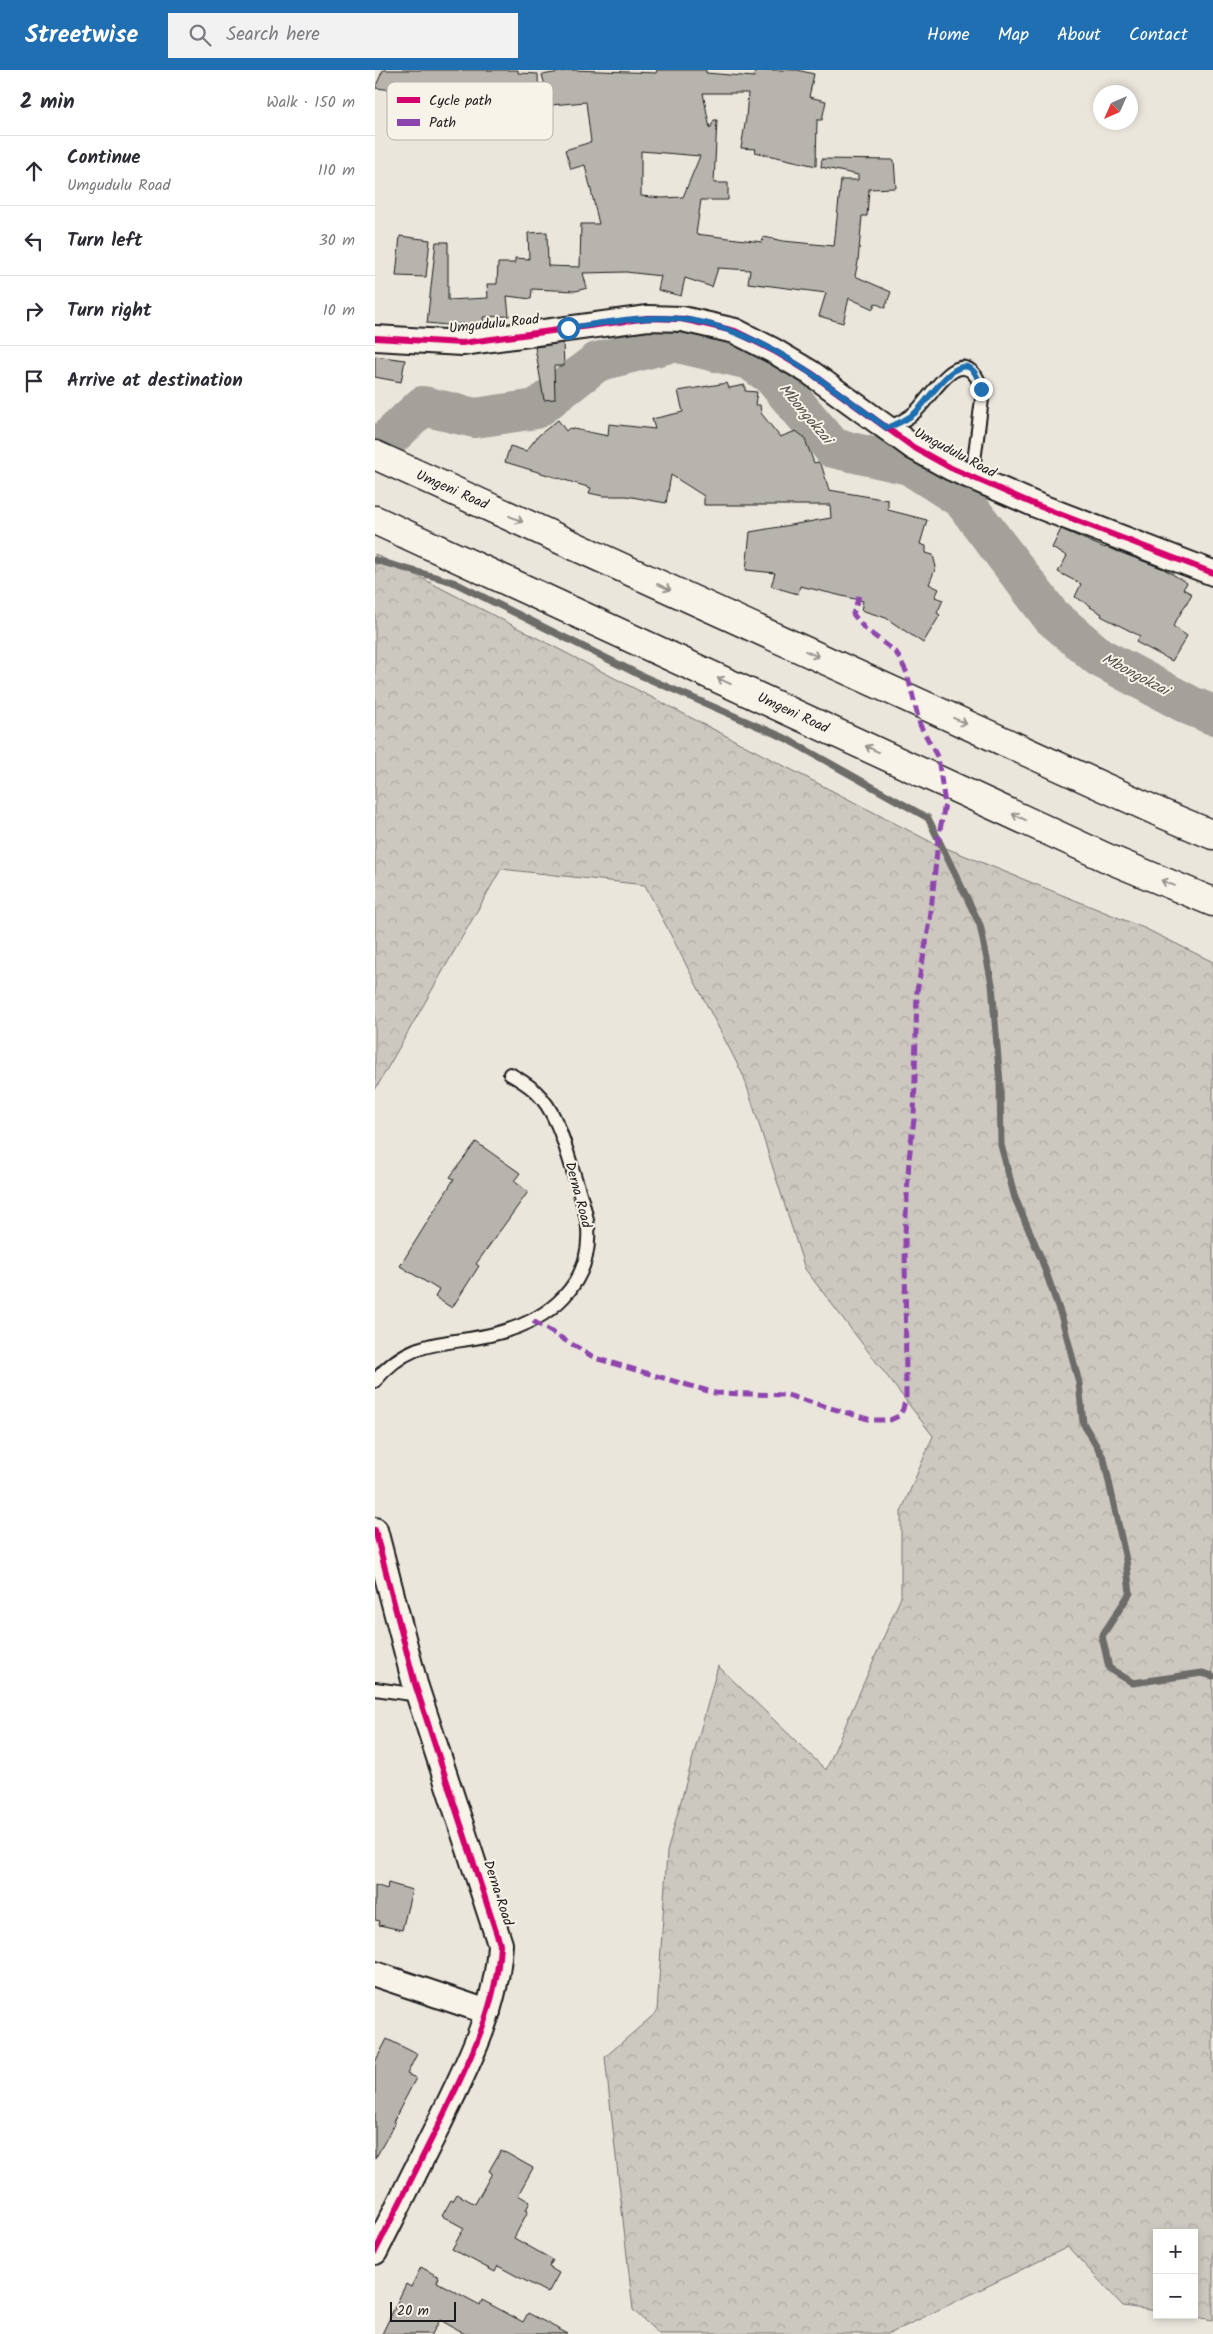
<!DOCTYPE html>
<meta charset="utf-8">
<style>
body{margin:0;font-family:Kalam,sans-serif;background:#f2f2f3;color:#2b2b33}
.controls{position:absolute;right:15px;bottom:15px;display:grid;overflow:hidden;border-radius:0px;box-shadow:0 2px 8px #0003}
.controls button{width:45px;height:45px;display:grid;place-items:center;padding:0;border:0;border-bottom:1px solid #e1e1e2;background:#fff;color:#2b2b33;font:25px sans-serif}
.compass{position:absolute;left:718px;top:15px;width:45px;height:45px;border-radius:50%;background:#fff;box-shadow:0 2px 8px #0003;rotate:225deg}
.scale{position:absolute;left:15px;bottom:12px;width:66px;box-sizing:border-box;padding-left:5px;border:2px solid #1c1c1c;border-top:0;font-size:14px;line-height:18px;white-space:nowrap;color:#1c1c1c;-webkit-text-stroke:4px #f7f3e8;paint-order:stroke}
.stop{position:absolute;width:15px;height:15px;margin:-11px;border:4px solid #1f6fb2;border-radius:50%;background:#fff}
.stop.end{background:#1f6fb2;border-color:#fff;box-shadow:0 1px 5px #0008}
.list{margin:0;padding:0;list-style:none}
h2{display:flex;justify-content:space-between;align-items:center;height:65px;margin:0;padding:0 20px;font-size:21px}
h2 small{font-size:16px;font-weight:400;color:#7c7c81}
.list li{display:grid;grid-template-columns:32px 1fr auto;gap:15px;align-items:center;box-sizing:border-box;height:70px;padding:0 20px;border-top:1px solid #e1e1e2}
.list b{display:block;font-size:19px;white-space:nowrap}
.list p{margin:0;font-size:16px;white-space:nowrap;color:#7c7c81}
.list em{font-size:16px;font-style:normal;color:#7c7c81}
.icon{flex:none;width:28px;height:28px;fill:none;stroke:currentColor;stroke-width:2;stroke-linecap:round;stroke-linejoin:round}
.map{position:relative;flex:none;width:838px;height:2264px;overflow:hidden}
header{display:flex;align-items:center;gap:30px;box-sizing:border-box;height:70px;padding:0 25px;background:#1f6fb2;color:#fff}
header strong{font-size:24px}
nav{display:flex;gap:28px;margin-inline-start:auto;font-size:18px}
.search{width:350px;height:45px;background:#f2f2f3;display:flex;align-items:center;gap:12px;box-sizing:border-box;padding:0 18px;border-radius:0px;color:#7c7c81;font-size:19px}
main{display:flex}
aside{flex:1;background:#fff}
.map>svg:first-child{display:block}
.forest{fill:url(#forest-crowns);stroke:#74726e}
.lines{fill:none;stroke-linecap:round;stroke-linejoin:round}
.stream{stroke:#6d6c68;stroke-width:7}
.river{stroke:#a3a19a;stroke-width:40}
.building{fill:#b6b4ac;stroke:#1c1c1c;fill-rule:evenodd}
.service-casing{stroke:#1c1c1c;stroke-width:16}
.minor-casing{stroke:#1c1c1c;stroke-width:28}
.motorway-casing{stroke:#1c1c1c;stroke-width:31}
.service{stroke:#f7f3e8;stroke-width:12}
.minor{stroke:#f7f3e8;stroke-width:24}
.motorway{stroke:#f7f3e8;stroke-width:28}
.quiet{stroke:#8e44ad;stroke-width:5;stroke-dasharray:10 5;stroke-linecap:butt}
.cycleway-casing{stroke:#f7f3e8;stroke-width:9}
.cycleway{stroke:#d6006c;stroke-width:6}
.oneway{stroke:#94928c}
.route{stroke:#1f6fb2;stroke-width:6}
.labels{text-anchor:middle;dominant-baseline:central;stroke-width:4;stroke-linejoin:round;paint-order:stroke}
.street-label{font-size:14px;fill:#1c1c1c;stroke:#f7f3e8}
.water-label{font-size:15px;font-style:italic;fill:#52514e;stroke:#f7f3e8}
.key{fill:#f7f3e8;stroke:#b5b2ab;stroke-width:1}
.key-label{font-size:14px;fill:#1c1c1c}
</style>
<header>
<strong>Streetwise</strong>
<div class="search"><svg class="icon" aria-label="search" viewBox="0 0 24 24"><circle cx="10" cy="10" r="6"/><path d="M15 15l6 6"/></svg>Search here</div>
<nav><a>Home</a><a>Map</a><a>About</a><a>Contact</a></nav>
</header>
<main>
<aside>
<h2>2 min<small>Walk · 150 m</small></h2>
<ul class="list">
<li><svg class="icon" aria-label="ahead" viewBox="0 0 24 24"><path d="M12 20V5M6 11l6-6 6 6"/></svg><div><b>Continue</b><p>Umgudulu Road</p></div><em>110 m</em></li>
<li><svg class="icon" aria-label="left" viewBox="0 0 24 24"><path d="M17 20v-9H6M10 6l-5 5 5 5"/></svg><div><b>Turn left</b></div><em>30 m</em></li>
<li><svg class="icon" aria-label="right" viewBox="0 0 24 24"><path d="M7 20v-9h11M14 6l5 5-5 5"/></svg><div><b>Turn right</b></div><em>10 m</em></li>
<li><svg class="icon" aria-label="arrive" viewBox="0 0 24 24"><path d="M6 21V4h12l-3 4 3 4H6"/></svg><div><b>Arrive at destination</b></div></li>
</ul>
</aside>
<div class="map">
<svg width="838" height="2264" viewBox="0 0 838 2264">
<defs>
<pattern id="forest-crowns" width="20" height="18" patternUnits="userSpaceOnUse" patternTransform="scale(1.25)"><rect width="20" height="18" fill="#ccc8c0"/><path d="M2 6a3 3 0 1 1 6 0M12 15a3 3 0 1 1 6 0" fill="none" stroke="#afaba4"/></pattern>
</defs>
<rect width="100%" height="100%" fill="#eae6dc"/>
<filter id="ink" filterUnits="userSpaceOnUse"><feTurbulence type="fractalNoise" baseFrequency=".02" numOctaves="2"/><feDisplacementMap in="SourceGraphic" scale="10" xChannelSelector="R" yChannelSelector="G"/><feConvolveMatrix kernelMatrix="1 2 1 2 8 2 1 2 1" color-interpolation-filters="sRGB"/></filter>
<g filter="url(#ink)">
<polygon class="forest" points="0,484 556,772 769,858 838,892 838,2250 809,2245 819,2245 819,2163 782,2163 782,2241 748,2236 693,2177 514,2264 284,2264 258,2240 230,1987 282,1942 292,1782 343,1596 451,1700 526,1527 526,1442 558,1366 430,1199 369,1007 270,815 126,799 0,1020"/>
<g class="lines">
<polyline class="stream" points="0,490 78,512 265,605 410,668 553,748 605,855 617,914 625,1013 626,1075 640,1128 666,1188 687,1248 704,1313 708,1353 729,1389 751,1490 755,1523 727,1566 734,1598 758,1613 827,1603 838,1606"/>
<polyline class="river" points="0,381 48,336 100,348 161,339 222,292 299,272 375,290 397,306 458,378 534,395 587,429 676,546 724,587 816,636 838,645"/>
</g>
<g class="building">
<polygon points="8,0 143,0 143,3 163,4 164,42 140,42 140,31 103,29 0,18"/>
<path d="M197 0 281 3 282 0H331V3L379 7 380 0H422L439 4 434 27 451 31 447 50H442L441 96 380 82 381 79 366 78 371 48 373 23H328L335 59 339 50H342L339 113H353V130H326L321 164 387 172 389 167 408 171 459 176 466 110H483V105L446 97 447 89 519 90 521 118 494 119 492 146H487L483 192 480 206 516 222 510 238 500 233 498 239 474 228 468 253 444 246 451 223 373 213 375 200 343 198 337 217 310 208 306 226 283 220 286 206 251 202 208 203 212 218 201 221 157 219 156 229 132 226 134 246 108 247 109 253 72 255 52 253 61 172H73V230L113 228 112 214H122L123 193H140V188L154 189 153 163 172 162 173 196 205 197 206 154H224L210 95 196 99 190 80 216 72 211 32 176 35 167 5ZM266 81 325 86 308 127 287 128 266 126Z"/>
<polygon points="25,166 55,170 51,207 21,206"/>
<polygon points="188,273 189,296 179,296 180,329 169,330 160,277"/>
<polygon points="0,286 30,290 26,312 0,307"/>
<polygon points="352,313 354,318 370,315 370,321 382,322 380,335 385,335 386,343 405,367 421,361 429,367 439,393 443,392 447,397 454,420 513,430 513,440 552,450 545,474 551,476 551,483 558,485 561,497 554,514 564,519 560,527 568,530 562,543 565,545 548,573 511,548 486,540 488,531 425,516 423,524 402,518 396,516 400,503 371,500 375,462 456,448 455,435 329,435 329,426 296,405 291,433 251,426 228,426 214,423 216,418 130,392 135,376 151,381 164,365 183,350 191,361 194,358 233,366 234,354 280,359 277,349 308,342 303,321"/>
<polygon points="686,459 730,478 731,477 789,499 812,513 808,519 817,524 798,556 812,566 797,591 761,572 765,566 726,546 727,544 715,537 716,536 700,527 706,514 683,502 692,486 677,478"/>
<polygon points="101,1072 145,1103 139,1111 153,1122 101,1194 104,1196 77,1238 60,1227 64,1220 25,1196 79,1109 75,1107"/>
<polygon points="13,1813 37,1820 27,1860 4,1855 5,1851 0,1850 0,1815 12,1819"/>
<polygon points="12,1969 42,1984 32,2004 41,2008 18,2052 20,2053 0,2089 0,1992"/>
<polygon points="126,2080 158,2098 143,2125 155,2132 151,2140 153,2141 139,2168 178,2190 174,2197 184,2203 173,2223 123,2196 120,2202 77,2179 89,2158 67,2146 76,2130 78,2131 82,2124 100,2134 117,2103 114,2101"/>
<polygon points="46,2197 64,2207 62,2212 105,2235 107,2230 148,2252 153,2243 193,2264 90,2264 65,2250 57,2264 7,2264 31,2214 36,2217"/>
</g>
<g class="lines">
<defs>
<g id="service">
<path d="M512 358C522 354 531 350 539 343 552 333 577 285 596 301 605 308 606 318 607 329L599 391 605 410"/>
<path d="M0 1311C38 1265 72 1277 123 1263 174 1250 217 1215 213 1158 212 1143 206 1128 202 1114 192 1084 184 1043 160 1021 152 1014 144 1009 135 1004"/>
<polyline points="0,1619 44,1625"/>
</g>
<g id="minor">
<polyline points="0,268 87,273 273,248 307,249 360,261 399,281 436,303 538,377 576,398 661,435 838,503"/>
<path d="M0 1460 40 1614 125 1874C122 1940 91 1998 63 2056 42 2098 21 2140 0 2182"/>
<polyline points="0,1904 113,1942"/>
</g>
<g id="motorway">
<polyline points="0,385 788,744 838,765"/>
<polyline points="0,450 732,788 838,832"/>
</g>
</defs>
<use href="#service" class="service-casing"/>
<use href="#minor" class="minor-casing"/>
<use href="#motorway" class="motorway-casing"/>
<use href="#service" class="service"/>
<use href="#minor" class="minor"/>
<use href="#motorway" class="motorway"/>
<polyline class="quiet" points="158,1251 220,1288 340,1323 412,1325 496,1350 515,1350 524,1346 528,1339 531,1326 530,1164 534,1089 539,1049 542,921 555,851 563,770 570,734 563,688 545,655 532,603 521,582 490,559 478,544 485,523"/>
<defs>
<g id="cycleway">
<polyline points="0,268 87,273 273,248 307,249 360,261 399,281 436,303 538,377 576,398 661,435 838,503"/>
<path d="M0 1460 40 1614 125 1874C122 1940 91 1998 63 2056 42 2098 21 2140 0 2182"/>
</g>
</defs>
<use href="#cycleway" class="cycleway-casing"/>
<use href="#cycleway" class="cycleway"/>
</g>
<defs><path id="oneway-shaft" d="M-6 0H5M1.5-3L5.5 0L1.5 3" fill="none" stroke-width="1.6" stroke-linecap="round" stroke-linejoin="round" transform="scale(1.25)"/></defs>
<g class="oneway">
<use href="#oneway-shaft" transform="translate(141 449) rotate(24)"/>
<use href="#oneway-shaft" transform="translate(289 517) rotate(24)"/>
<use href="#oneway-shaft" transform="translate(437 584) rotate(24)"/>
<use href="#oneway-shaft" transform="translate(349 611) rotate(-155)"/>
<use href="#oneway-shaft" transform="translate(585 651) rotate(25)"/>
<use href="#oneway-shaft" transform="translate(497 679) rotate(-155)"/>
<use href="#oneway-shaft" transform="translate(644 747) rotate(-155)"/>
<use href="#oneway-shaft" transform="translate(793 813) rotate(-158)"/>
</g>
</g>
<g class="lines" filter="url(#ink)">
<path class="route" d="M193 258C230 253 269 245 306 249 386 258 449 313 512 358 522 354 532 350 540 343 555 330 593 262 606 319"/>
</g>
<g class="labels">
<g class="street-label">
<text transform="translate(119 254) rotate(-6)">Umgudulu Road</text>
<text transform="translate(580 383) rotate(28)">Umgudulu Road</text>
<text transform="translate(77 420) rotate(24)">Umgeni Road</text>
<text transform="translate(418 643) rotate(25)">Umgeni Road</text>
<text transform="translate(203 1125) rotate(75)">Derna Road</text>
<text transform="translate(123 1823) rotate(72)">Derna Road</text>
</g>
<g class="water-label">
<text transform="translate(430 344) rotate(50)">Mbongokzai</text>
<text transform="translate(760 605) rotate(28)">Mbongokzai</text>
</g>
</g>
<rect x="12" y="12" width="166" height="58" rx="8" class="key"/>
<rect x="22" y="27" width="23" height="6" fill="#d6006c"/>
<rect x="22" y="49" width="23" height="7" fill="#8e44ad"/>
<g class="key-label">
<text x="54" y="35">Cycle path</text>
<text x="54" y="57">Path</text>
</g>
</svg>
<div class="controls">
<button>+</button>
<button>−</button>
</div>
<svg class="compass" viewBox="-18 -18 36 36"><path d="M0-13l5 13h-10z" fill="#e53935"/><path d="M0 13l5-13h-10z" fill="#7c7c81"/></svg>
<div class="scale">20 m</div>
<div class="stop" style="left:193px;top:258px"></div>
<div class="stop end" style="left:606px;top:319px"></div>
</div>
</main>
